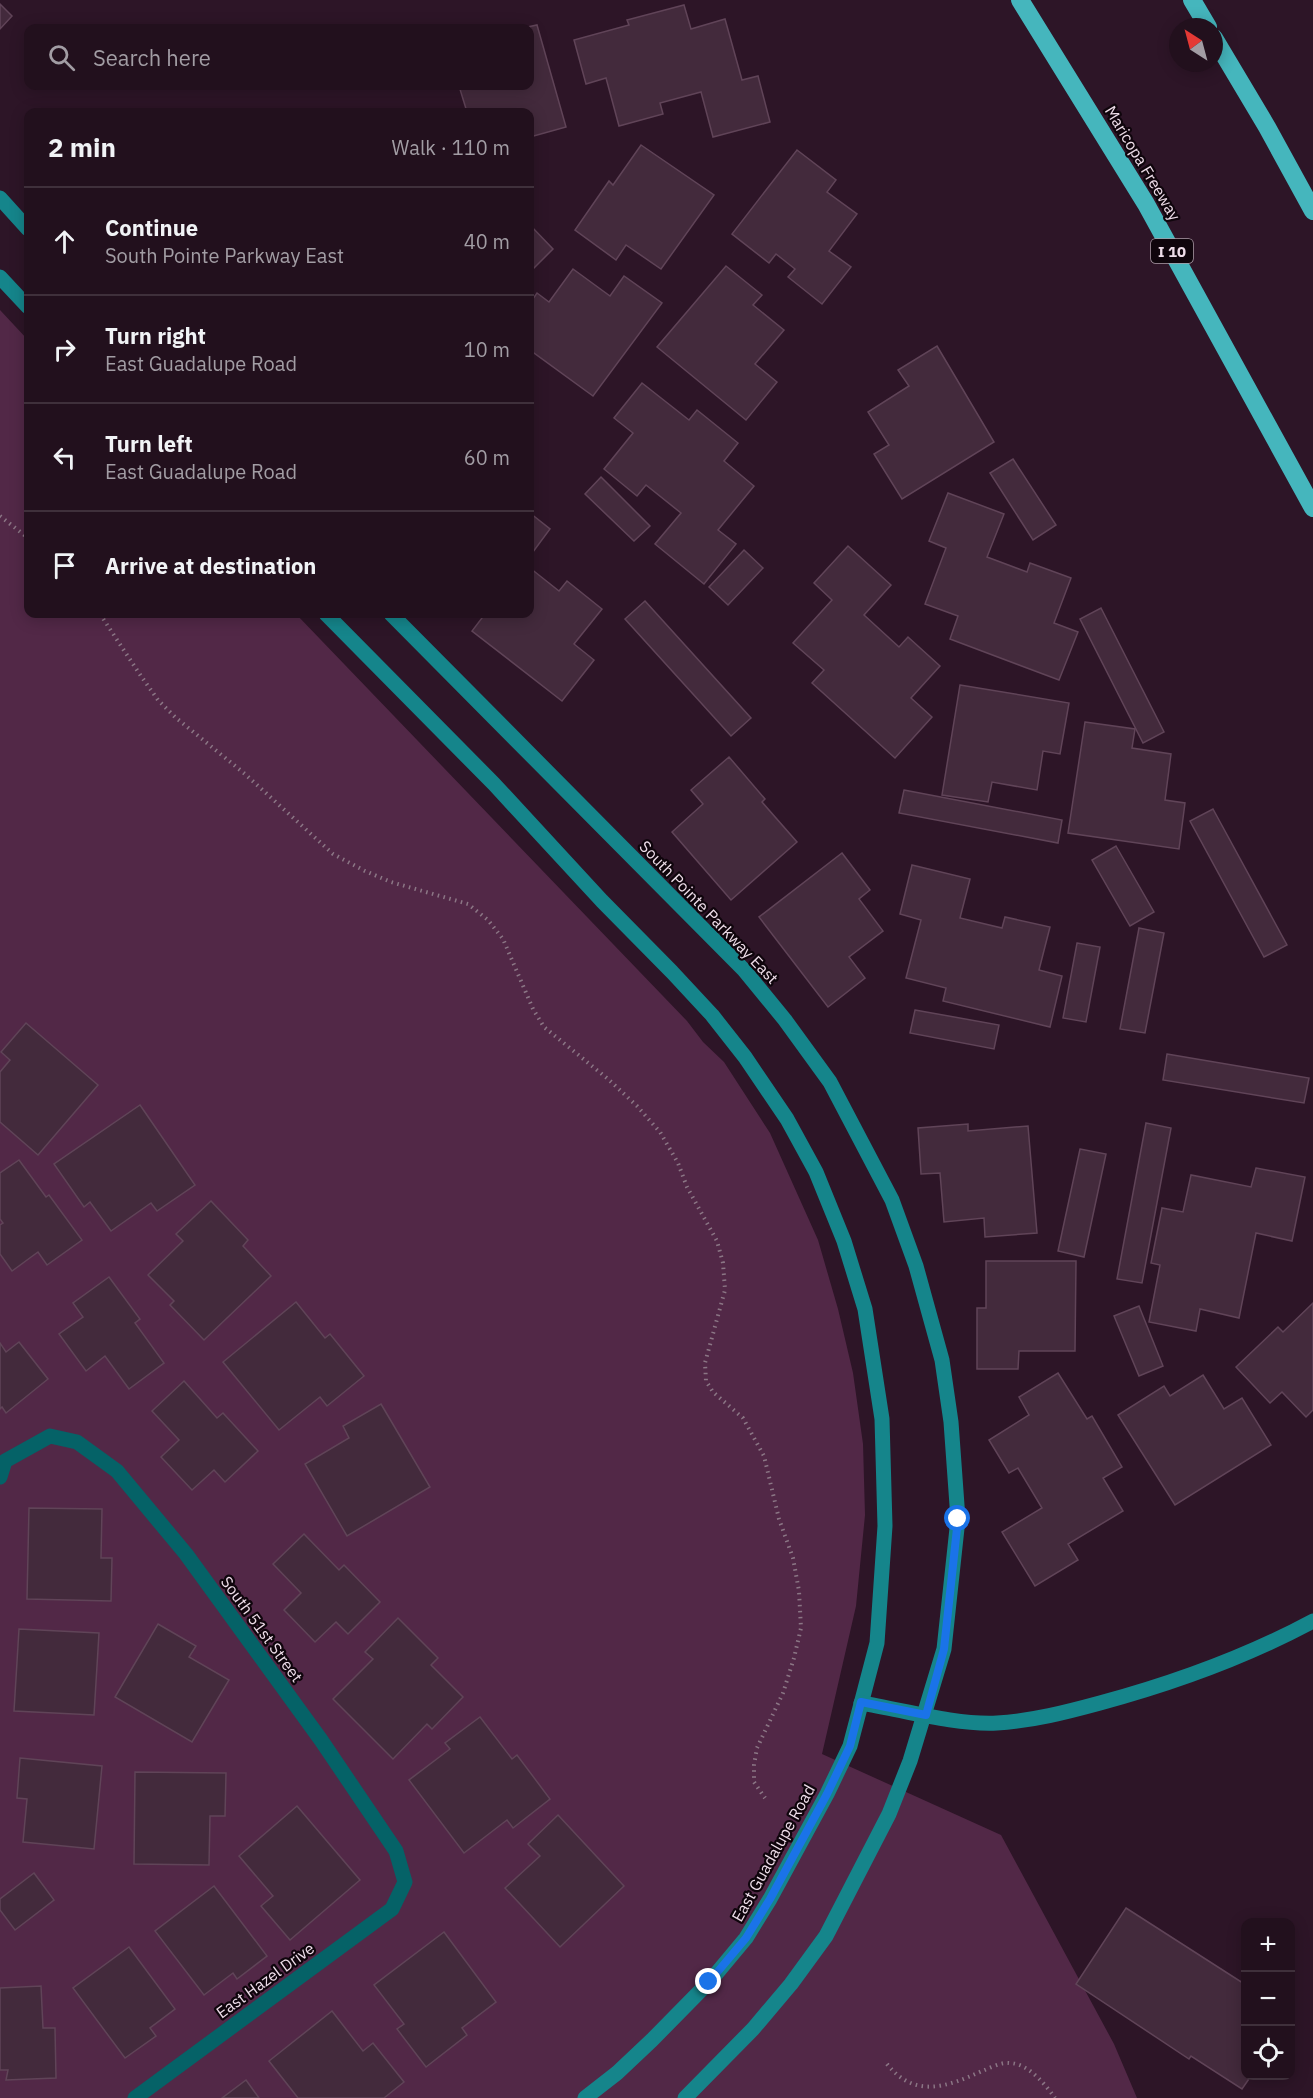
<!DOCTYPE html>
<meta charset="utf-8">
<style>
body{margin:0;font-family:"IBM Plex Sans",sans-serif;background:#2a1926;color:#f1f3f6}
.controls{position:absolute;right:18px;bottom:18px;display:grid;overflow:hidden;border-radius:12px;box-shadow:0 3px 15px #0003}
.controls button{width:54px;height:54px;display:grid;place-items:center;padding:0;border:0;border-bottom:2px solid #3f303b;background:#22101d;color:#f1f3f6;font:30px sans-serif}
.compass{position:absolute;left:1169px;top:18px;width:54px;height:54px;border-radius:50%;background:#22101d;box-shadow:0 3px 15px #0003;rotate:324deg}
.stop{position:absolute;width:18px;height:18px;margin:-14px;border:4px solid #1a73e8;border-radius:50%;background:#fff}
.stop.end{background:#1a73e8;border-color:#fff;box-shadow:0 2px 6px #0008}
.list{margin:0;padding:0;list-style:none}
h2{display:flex;justify-content:space-between;align-items:center;height:78px;margin:0;padding:0 24px;font-size:26px}
h2 small{font-size:20px;font-weight:400;color:#a29da4}
.list li{display:grid;grid-template-columns:39px 1fr auto;gap:18px;align-items:center;box-sizing:border-box;height:108px;padding:0 24px;border-top:2px solid #3f303b}
.list b{display:block;font-size:22px;white-space:nowrap}
.list p{margin:0;font-size:20px;white-space:nowrap;color:#a29da4}
.list em{font-size:20px;font-style:normal;color:#a29da4}
.icon{flex:none;width:33px;height:33px;fill:none;stroke:currentColor;stroke-width:2;stroke-linecap:round;stroke-linejoin:round}
.map{position:relative;flex:none;width:1313px;height:2098px;overflow:hidden}
.search{position:absolute;background:#22101d;box-shadow:0 3px 15px #0003;left:24px;top:24px;width:510px;height:66px;display:flex;align-items:center;gap:15px;box-sizing:border-box;padding:0 21px;border-radius:12px;color:#a29da4;font-size:22px}
.panel{position:absolute;background:#22101d;box-shadow:0 3px 15px #0003;left:24px;top:108px;width:510px;height:510px;border-radius:12px}
.map>svg:first-child{display:block}
.green{fill:#522847}
.building{fill:#432a3c;stroke:#604458;stroke-width:1.5}
.lines{fill:none;stroke-linecap:round;stroke-linejoin:round}
.path{stroke:#8b7685;stroke-width:4;stroke-dasharray:1.5 4.5;stroke-linecap:butt}
.minor{stroke:#056267;stroke-width:15}
.secondary{stroke:#15858b;stroke-width:15}
.motorway{stroke:#45b6bd;stroke-width:18}
.route{stroke:#1a73e8;stroke-width:8}
.labels{text-anchor:middle;dominant-baseline:central;stroke-width:4.5;stroke-linejoin:round;paint-order:stroke}
.shield{fill:#0f050c;stroke:#ab9ca7;stroke-width:1.5}
.shield-label{font-size:15px;font-weight:bold;fill:#eedde9}
.street-label{font-size:16px;fill:#eedde9;stroke:#0f050c}
</style>
<div class="map">
<svg width="1313" height="2098" viewBox="0 0 1313 2098">
<rect width="100%" height="100%" fill="#2d1527"/>
<polygon class="green" points="0,310 28,340 28,614 296,614 687,1021 703,1042 724,1062 770,1133 818,1240 838,1309 853,1373 863,1444 865,1515 856,1606 822,1754 1001,1835 1114,2044 1137,2098 0,2098"/>
<g class="building">
<polygon points="0,4 12,16 0,29"/>
<polygon points="684,5 691,29 725,19 742,80 758,76 770,122 713,137 701,92 660,103 663,114 619,126 606,78 586,84 574,40 629,25 627,20"/>
<polygon points="537,25 566,127 530,137 530,112 467,112 459,86 530,86 530,28 523,28"/>
<polygon points="641,145 714,195 661,269 626,245 616,260 575,230 609,181 613,185"/>
<polygon points="797,150 836,180 827,192 857,214 829,251 851,267 822,304 788,277 795,269 776,254 769,263 732,234"/>
<polygon points="530,225 553,249 530,272"/>
<polygon points="726,266 762,295 753,305 784,330 755,364 777,382 746,420 657,347"/>
<polygon points="573,269 610,296 624,276 662,303 593,396 530,350 530,303 537,293 549,302"/>
<polygon points="937,346 994,442 902,499 874,454 889,445 868,412 909,386 898,370"/>
<polygon points="642,383 689,420 697,410 738,443 724,461 754,486 718,530 736,544 704,584 655,544 681,513 646,485 637,496 604,469 633,433 614,418"/>
<polygon points="1013,459 1056,525 1033,540 990,473"/>
<polygon points="601,477 650,526 634,541 585,494"/>
<polygon points="948,493 1004,514 987,557 1027,572 1030,563 1071,578 1054,623 1078,632 1059,680 950,639 958,616 925,604 946,548 929,541"/>
<polygon points="530,513 550,529 530,556"/>
<polygon points="848,546 891,585 864,615 899,647 908,637 940,666 911,698 932,717 895,758 812,683 824,670 793,643 832,600 814,583"/>
<polygon points="744,550 763,568 728,605 709,587"/>
<polygon points="530,568 559,591 567,581 602,609 574,644 594,660 562,701 472,631 482,618 476,614 530,614"/>
<polygon points="645,601 751,718 731,736 625,619"/>
<polygon points="1101,608 1164,732 1143,743 1080,619"/>
<polygon points="960,685 1069,703 1060,754 1043,751 1037,790 992,782 988,802 942,795"/>
<polygon points="1085,722 1135,729 1132,748 1171,754 1165,800 1185,803 1179,849 1068,833"/>
<polygon points="729,757 765,799 762,802 797,842 731,900 672,832 703,804 691,790"/>
<polygon points="904,790 1062,820 1058,843 899,813"/>
<polygon points="1213,809 1287,945 1264,957 1190,821"/>
<polygon points="1116,846 1154,912 1130,926 1092,860"/>
<polygon points="842,853 870,890 859,899 883,931 849,957 865,978 828,1007 759,917"/>
<polygon points="912,865 970,879 960,918 1002,928 1005,917 1050,927 1039,970 1062,976 1050,1027 943,1001 946,988 906,978 921,920 900,914"/>
<polygon points="1139,928 1164,933 1145,1033 1120,1029"/>
<polygon points="1077,943 1100,947 1086,1022 1063,1018"/>
<polygon points="915,1010 999,1025 994,1049 910,1033"/>
<polygon points="26,1023 98,1085 38,1155 0,1122 0,1072 10,1060 1,1052"/>
<polygon points="1167,1054 1309,1078 1304,1103 1163,1080"/>
<polygon points="140,1105 195,1185 157,1211 151,1203 111,1231 90,1202 84,1207 54,1164"/>
<polygon points="1146,1123 1171,1128 1142,1283 1117,1279"/>
<polygon points="968,1124 968,1131 1028,1126 1037,1233 985,1237 984,1218 944,1222 940,1173 921,1174 918,1128"/>
<polygon points="1080,1149 1106,1154 1084,1257 1058,1251"/>
<polygon points="19,1160 46,1197 49,1195 82,1240 47,1265 38,1252 12,1271 0,1254 0,1225 3,1223 0,1219 0,1173"/>
<polygon points="1256,1168 1305,1177 1292,1241 1256,1233 1239,1318 1200,1309 1196,1331 1149,1322 1160,1265 1151,1263 1162,1208 1183,1212 1191,1175 1251,1187"/>
<polygon points="211,1201 248,1240 243,1246 271,1276 204,1340 170,1305 174,1301 148,1275 183,1241 176,1234"/>
<polygon points="986,1261 1076,1261 1075,1351 1019,1351 1018,1369 977,1369 977,1308 986,1308"/>
<polygon points="109,1277 140,1319 135,1323 164,1363 129,1389 105,1356 86,1371 59,1334 83,1317 73,1303"/>
<polygon points="296,1302 325,1338 330,1334 364,1376 327,1406 320,1397 279,1430 223,1362"/>
<polygon points="1313,1303 1313,1410 1306,1417 1282,1392 1270,1403 1236,1367 1278,1327 1283,1332"/>
<polygon points="1139,1306 1163,1366 1139,1376 1114,1316"/>
<polygon points="19,1342 48,1379 6,1413 2,1407 0,1409 0,1343 6,1352"/>
<polygon points="1058,1373 1087,1419 1092,1416 1122,1467 1103,1478 1123,1511 1068,1544 1078,1560 1035,1586 1002,1532 1042,1508 1018,1468 1009,1473 989,1440 1029,1415 1019,1397"/>
<polygon points="1203,1375 1224,1409 1242,1398 1271,1445 1175,1505 1118,1415 1164,1386 1170,1396"/>
<polygon points="184,1381 217,1418 223,1413 258,1451 225,1482 214,1470 192,1490 161,1457 179,1440 152,1411"/>
<polygon points="381,1404 430,1487 347,1536 305,1464 349,1438 343,1426"/>
<polygon points="29,1508 102,1509 101,1558 112,1558 111,1601 27,1599"/>
<polygon points="304,1534 339,1570 344,1565 380,1602 348,1634 336,1622 315,1642 284,1610 301,1593 273,1564"/>
<polygon points="398,1618 438,1658 431,1665 463,1697 432,1729 427,1724 393,1759 333,1699 373,1659 365,1652"/>
<polygon points="158,1624 196,1646 189,1657 229,1680 192,1742 115,1697"/>
<polygon points="19,1629 99,1633 94,1715 14,1711"/>
<polygon points="480,1717 512,1759 517,1755 550,1799 513,1828 507,1820 464,1853 409,1780 450,1749 445,1743"/>
<polygon points="20,1758 102,1766 94,1849 23,1842 27,1799 17,1798"/>
<polygon points="135,1772 226,1773 225,1816 210,1816 209,1865 134,1864"/>
<polygon points="297,1806 360,1880 290,1940 261,1906 273,1896 239,1856"/>
<polygon points="558,1815 624,1886 560,1947 505,1888 540,1856 528,1844"/>
<polygon points="34,1873 54,1900 15,1930 0,1910 0,1899"/>
<polygon points="214,1886 267,1956 237,1979 233,1973 204,1995 155,1931"/>
<polygon points="1126,1908 1246,1985 1246,2076 1251,2076 1242,2089 1191,2056 1189,2059 1076,1984"/>
<polygon points="444,1932 496,2002 462,2028 467,2035 426,2067 397,2029 404,2024 374,1985"/>
<polygon points="129,1947 175,2009 150,2028 156,2036 125,2058 73,1988"/>
<polygon points="41,1986 43,2028 55,2028 56,2078 6,2080 8,2070 0,2070 0,1988"/>
<polygon points="332,2011 363,2051 373,2043 404,2082 384,2098 298,2098 269,2061"/>
<polygon points="246,2080 259,2098 222,2098"/>
</g>
<g class="lines">
<g class="path">
<polyline points="0,516 28,538"/>
<polyline points="100,614 141,676 158,700 175,717 245,774 333,854 365,871 391,882 468,904 488,920 503,939 533,1009 544,1027 608,1079 637,1106 660,1132 678,1163 687,1187 717,1241 723,1263 725,1290 705,1363 706,1381 713,1392 743,1418 764,1456 779,1519 793,1558 799,1591 801,1628 794,1658 783,1693 757,1748 754,1765 754,1782 765,1798"/>
<path d="M887 2064C914 2098 945 2088 982 2071 990 2068 1001 2062 1009 2063 1028 2063 1045 2084 1055 2098"/>
</g>
<polyline class="minor" points="0,1477 5,1461 50,1436 77,1442 117,1471 186,1554 321,1740 396,1851 405,1882 392,1909 135,2098"/>
<g class="secondary">
<polyline points="0,198 28,229"/>
<polyline points="0,277 28,307"/>
<polyline points="326,614 494,784 602,901 672,972 712,1015 745,1057 787,1119 816,1172 844,1241 865,1309 882,1419 885,1526 877,1643 850,1746 827,1794 770,1899 746,1938 711,1980 652,2040 617,2073 585,2098"/>
<polyline points="391,614 744,970 785,1020 830,1082 892,1200 916,1266 942,1360 951,1422 958,1519 944,1649 910,1761 889,1814 826,1936 791,1984 753,2029 685,2098"/>
<path d="M861 1703C904 1710 954 1725 997 1723 1032 1721 1067 1712 1100 1703 1174 1683 1246 1657 1313 1621"/>
</g>
<g class="motorway">
<polyline points="1020,0 1146,204 1313,508"/>
<polyline points="1192,0 1208,27"/>
<polyline points="1214,38 1267,127 1313,211"/>
</g>
</g>
<g class="lines">
<polyline class="route" points="709,1982 746,1938 770,1899 827,1794 850,1746 861,1702 926,1715 944,1649 958,1519"/>
</g>
<g class="labels">
<rect class="shield" x="1151" y="239" width="42" height="24" rx="4.5"/>
<g class="shield-label">
<text x="1172" y="251">I 10</text>
</g>
<g class="street-label">
<text transform="translate(1143 163) rotate(59)">Maricopa Freeway</text>
<text transform="translate(709 912) rotate(46)">South Pointe Parkway East</text>
<text transform="translate(262 1629) rotate(54)">South 51st Street</text>
<text transform="translate(773 1853) rotate(-61)">East Guadalupe Road</text>
<text transform="translate(265 1980) rotate(-36)">East Hazel Drive</text>
</g>
</g>
</svg>
<div class="controls">
<button>+</button>
<button>−</button>
<button><svg class="icon" aria-label="locate" viewBox="0 0 24 24"><circle cx="12" cy="12" r="6"/><path d="M12 2v4M12 18v4M2 12h4M18 12h4"/></svg></button>
</div>
<svg class="compass" viewBox="-18 -18 36 36"><path d="M0-13l5 13h-10z" fill="#e53935"/><path d="M0 13l5-13h-10z" fill="#a29da4"/></svg>
<div class="stop" style="left:958px;top:1519px"></div>
<div class="stop end" style="left:709px;top:1982px"></div>
<div class="search"><svg class="icon" aria-label="search" viewBox="0 0 24 24"><circle cx="10" cy="10" r="6"/><path d="M15 15l6 6"/></svg>Search here</div>
<section class="panel">
<h2>2 min<small>Walk · 110 m</small></h2>
<ul class="list">
<li><svg class="icon" aria-label="ahead" viewBox="0 0 24 24"><path d="M12 20V5M6 11l6-6 6 6"/></svg><div><b>Continue</b><p>South Pointe Parkway East</p></div><em>40 m</em></li>
<li><svg class="icon" aria-label="right" viewBox="0 0 24 24"><path d="M7 20v-9h11M14 6l5 5-5 5"/></svg><div><b>Turn right</b><p>East Guadalupe Road</p></div><em>10 m</em></li>
<li><svg class="icon" aria-label="left" viewBox="0 0 24 24"><path d="M17 20v-9H6M10 6l-5 5 5 5"/></svg><div><b>Turn left</b><p>East Guadalupe Road</p></div><em>60 m</em></li>
<li><svg class="icon" aria-label="arrive" viewBox="0 0 24 24"><path d="M6 21V4h12l-3 4 3 4H6"/></svg><div><b>Arrive at destination</b></div></li>
</ul>
</section>
</div>
